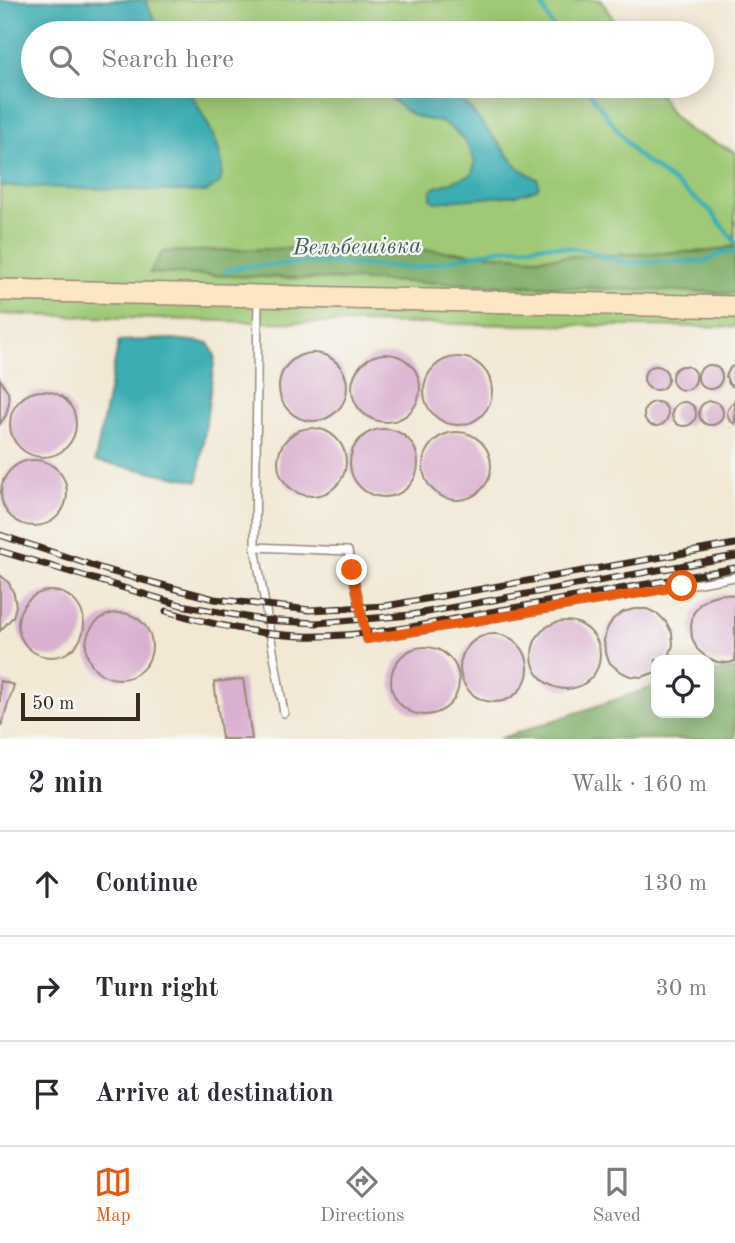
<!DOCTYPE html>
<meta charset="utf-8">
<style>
body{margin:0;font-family:"Old Standard TT",serif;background:#f2f2f3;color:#2b2b33}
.controls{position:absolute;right:21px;bottom:21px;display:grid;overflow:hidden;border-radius:14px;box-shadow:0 4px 18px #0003}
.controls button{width:63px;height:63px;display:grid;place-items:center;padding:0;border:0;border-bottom:2px solid #e1e1e2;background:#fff;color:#2b2b33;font:35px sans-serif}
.scale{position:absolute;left:21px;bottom:18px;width:119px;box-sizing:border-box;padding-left:7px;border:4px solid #3b2a1e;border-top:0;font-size:19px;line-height:24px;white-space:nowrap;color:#3b2a1e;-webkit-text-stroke:5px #f6f6f2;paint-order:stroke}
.stop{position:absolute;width:21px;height:21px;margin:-16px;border:5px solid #ea580c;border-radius:50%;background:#fff}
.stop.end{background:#ea580c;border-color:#fff;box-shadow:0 2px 7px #0008}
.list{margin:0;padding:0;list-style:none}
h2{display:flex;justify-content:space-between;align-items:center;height:91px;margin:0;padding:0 28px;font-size:30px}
h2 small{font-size:23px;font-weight:400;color:#7c7c81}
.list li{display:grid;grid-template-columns:46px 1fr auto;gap:21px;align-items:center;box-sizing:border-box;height:105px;padding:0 28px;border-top:2px solid #e1e1e2}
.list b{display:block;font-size:26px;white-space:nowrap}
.list em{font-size:23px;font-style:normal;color:#7c7c81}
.icon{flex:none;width:38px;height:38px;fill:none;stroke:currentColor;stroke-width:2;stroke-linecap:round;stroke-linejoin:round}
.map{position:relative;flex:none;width:735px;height:739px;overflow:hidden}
.search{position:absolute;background:#fff;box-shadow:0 4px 18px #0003;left:21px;right:21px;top:21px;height:77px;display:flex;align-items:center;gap:18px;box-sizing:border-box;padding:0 24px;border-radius:38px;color:#7c7c81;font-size:26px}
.sheet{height:406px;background:#fff}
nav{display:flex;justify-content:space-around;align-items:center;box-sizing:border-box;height:98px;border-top:2px solid #e1e1e2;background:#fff;font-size:19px;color:#7c7c81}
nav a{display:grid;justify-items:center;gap:4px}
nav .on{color:#ea580c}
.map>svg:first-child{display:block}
.green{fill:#9fc976;stroke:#6d7a4a;stroke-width:2}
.forest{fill:#7fad67;stroke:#5d6c42;stroke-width:2}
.water{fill:#3badb3;stroke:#3b6c68;stroke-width:2}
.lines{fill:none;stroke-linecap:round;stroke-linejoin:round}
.stream{stroke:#3badb3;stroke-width:4.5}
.building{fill:#dab0d0}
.lane-casing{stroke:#968979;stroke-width:10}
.secondary-casing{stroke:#968979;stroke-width:24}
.lane{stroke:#fff;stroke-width:7}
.secondary{stroke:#fce6c4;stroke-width:21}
.rail-casing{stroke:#3b2a1e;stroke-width:7}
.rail{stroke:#f6f6f2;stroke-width:4.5;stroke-dasharray:13;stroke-linecap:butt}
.route{stroke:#ea580c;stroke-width:9}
.labels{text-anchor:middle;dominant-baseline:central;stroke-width:5;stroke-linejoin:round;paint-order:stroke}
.water-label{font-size:23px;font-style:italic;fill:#3b5e5a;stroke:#f6f6f2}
</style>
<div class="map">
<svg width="735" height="739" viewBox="0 0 735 739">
<rect width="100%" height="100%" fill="#f6f6f2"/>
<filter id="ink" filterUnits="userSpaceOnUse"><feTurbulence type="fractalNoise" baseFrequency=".0143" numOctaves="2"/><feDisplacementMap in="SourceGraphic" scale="14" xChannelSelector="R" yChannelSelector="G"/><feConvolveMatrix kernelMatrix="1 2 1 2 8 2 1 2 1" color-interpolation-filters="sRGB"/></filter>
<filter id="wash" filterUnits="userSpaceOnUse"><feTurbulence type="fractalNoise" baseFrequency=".00686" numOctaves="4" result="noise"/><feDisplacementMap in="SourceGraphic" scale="28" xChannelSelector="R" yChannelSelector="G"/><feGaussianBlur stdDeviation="1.57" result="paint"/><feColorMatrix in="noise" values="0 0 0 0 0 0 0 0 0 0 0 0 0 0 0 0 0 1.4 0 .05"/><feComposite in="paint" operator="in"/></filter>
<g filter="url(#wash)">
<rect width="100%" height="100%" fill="#f2e8d4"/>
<polygon class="green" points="0,0 601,0 622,33 33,33 33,86 654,86 672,114 688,130 735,152 735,246 712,251 535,258 371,246 163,252 150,273 735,293 735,327 258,322 0,314"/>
<g class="forest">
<polygon points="371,246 535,258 712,251 735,246 735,293 150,273 162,252"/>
<polygon points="735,669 735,739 499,739 656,686 656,713 709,713 709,673"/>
</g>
<g class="water">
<path d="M0 0H145L161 33H33V86H187C200 112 230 153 220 182L206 192 0 186Z"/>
<path d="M378 86H451L519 168 537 179 539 184 537 189 518 195 435 202 431 199V191L434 188 471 175C483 157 459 131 443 123 432 119 422 120 411 114 399 107 388 96 378 86Z"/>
<polygon points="173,339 209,343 215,356 198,481 95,461 119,341"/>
</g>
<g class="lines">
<g class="stream">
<polyline points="539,0 556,33"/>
<polyline points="584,86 636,154 709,209 735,242"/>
<polyline points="225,271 243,267 315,262 414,268 500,249 548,245 584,250 627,263 707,261 723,252 735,252"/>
</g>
</g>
<g id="blocks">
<g class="building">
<circle cx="313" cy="387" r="34"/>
<circle cx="386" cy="388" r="34"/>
<circle cx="458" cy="391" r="34"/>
<polygon points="735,365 735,388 729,384 726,376 730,368"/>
<circle cx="710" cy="377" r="12"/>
<circle cx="656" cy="378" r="12"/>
<circle cx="684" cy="378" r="12"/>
<polygon points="0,379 8,392 9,403 6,415 0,424"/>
<circle cx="43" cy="424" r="33"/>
<polygon points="735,401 735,424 729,420 727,412 730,405"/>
<circle cx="711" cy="413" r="12"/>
<circle cx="656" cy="414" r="12"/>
<circle cx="684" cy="414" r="12"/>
<circle cx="312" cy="462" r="34"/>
<circle cx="384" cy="463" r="34"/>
<circle cx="457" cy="466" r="34"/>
<circle cx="34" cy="493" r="33"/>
<polygon points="0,575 9,583 14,594 16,606 13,617 0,631"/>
<circle cx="51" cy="624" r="33"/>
<polygon points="721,594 735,595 735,661 729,663 717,662 706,657 697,649 692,638 691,626 693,614 700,604 710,597"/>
<polygon points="634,609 647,609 658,614 666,622 672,633 673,645 668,660 656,660 656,672 642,677 630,676 619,671 610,663 605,652 604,640 607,629 613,619 623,612"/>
<circle cx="119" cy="646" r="33"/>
<circle cx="566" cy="655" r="34"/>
<circle cx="494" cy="668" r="34"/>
<circle cx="425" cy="681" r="34"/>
<polygon points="243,679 252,739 222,739 214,682"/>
<polygon points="0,681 14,685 1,726 0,726"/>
</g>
</g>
</g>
<g filter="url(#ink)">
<use href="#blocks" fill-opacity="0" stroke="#968979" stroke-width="2"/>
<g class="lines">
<defs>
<g id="lane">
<polyline points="258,298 255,547 284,713"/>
<polyline points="255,547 348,551 367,639 735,577"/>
</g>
<polyline id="secondary" points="0,290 735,307"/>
</defs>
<use href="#lane" class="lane-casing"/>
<use href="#secondary" class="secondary-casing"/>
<use href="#lane" class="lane"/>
<use href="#secondary" class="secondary"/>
<defs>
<g id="rail">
<polyline points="0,535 106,570 214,599 310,610 386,606 735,544"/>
<polyline points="0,551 181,605 262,620 317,623 411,615 735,556"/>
<path d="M166 611C210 624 254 634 301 636 364 638 428 624 490 612 572 598 653 583 735 568"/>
</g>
</defs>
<use href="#rail" class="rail-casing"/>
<use href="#rail" class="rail"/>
</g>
</g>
<g class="lines" filter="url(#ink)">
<polyline class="route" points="352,570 367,639 682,586"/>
</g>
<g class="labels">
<g class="water-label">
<text transform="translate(357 247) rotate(-1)">Вельбешівка</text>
</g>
</g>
</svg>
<div class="controls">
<button><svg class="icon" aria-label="locate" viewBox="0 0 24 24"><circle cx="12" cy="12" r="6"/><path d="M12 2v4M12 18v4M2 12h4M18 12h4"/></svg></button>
</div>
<div class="scale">50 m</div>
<div class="stop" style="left:682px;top:586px"></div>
<div class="stop end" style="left:352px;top:570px"></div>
<div class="search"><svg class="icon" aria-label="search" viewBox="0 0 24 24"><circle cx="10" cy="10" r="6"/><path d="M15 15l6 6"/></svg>Search here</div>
</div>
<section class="sheet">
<h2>2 min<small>Walk · 160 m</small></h2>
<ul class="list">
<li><svg class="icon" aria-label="ahead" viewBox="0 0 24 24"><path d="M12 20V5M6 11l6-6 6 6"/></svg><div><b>Continue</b></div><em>130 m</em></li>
<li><svg class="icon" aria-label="right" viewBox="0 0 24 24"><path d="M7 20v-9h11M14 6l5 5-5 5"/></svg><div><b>Turn right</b></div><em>30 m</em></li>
<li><svg class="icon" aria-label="arrive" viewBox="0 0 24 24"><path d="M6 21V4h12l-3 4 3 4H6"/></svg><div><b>Arrive at destination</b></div></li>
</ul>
</section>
<nav>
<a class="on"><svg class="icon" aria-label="map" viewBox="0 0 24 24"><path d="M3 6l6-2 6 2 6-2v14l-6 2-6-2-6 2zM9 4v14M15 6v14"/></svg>Map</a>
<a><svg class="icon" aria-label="directions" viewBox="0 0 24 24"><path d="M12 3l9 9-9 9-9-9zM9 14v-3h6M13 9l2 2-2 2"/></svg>Directions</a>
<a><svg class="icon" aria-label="saved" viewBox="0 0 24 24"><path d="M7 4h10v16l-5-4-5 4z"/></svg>Saved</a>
</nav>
